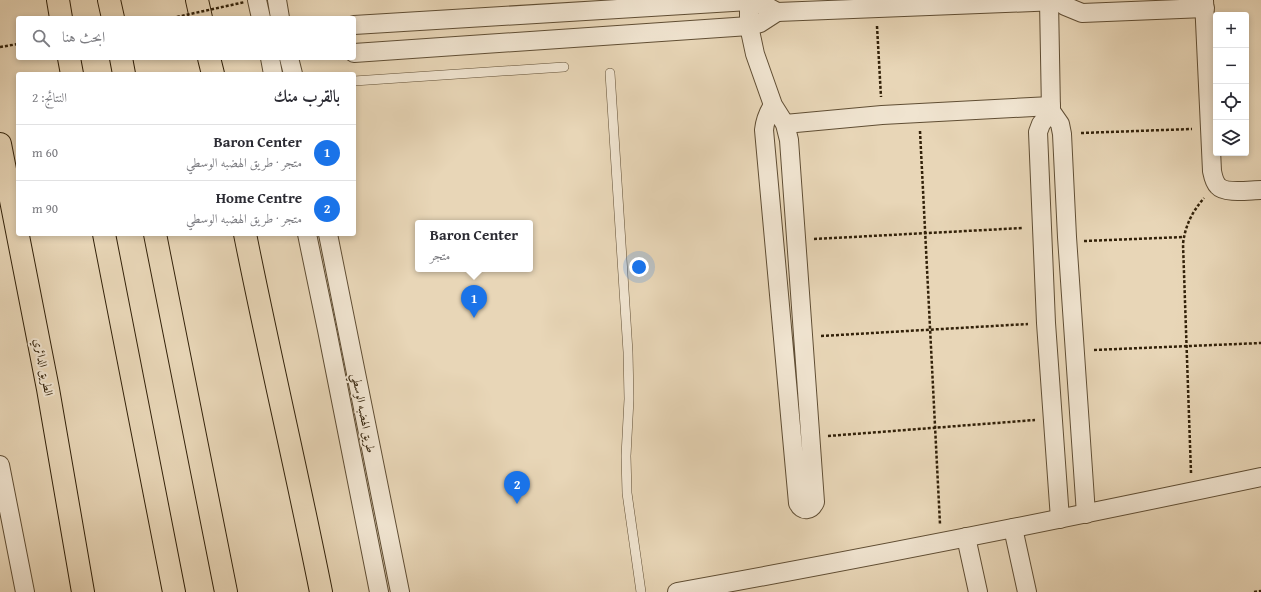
<!DOCTYPE html>
<html lang="ar">
<meta charset="utf-8">
<style>
body{margin:0;font-family:"Gentium Book Plus",Amiri,serif;background:#f2f2f3;color:#2b2b33;direction:rtl}
.controls{position:absolute;right:12px;top:12px;display:grid;overflow:hidden;border-radius:4px;box-shadow:0 2px 6px #0003}
.controls button{width:36px;height:36px;display:grid;place-items:center;padding:0;border:0;border-bottom:1px solid #e1e1e2;background:#fff;color:#2b2b33;font:20px sans-serif}
.you{position:absolute;left:639px;top:267px;width:14px;height:14px;margin:-10px;border:3px solid #fff;border-radius:50%;background:#1a73e8;box-shadow:0 0 0 6px #1a73e833}
.badge{display:grid;place-items:center;width:26px;height:26px;border-radius:50%;background:#1a73e8;color:#fff;font-size:13px;font-weight:700}
.pin{position:absolute;translate:-50% -33px;filter:drop-shadow(0 1px 2px #0008)}
.pin::after{content:'';position:absolute;top:21px;width:14px;height:12px;background:inherit;clip-path:polygon(0 0,100% 0,50% 100%)}
.popup{position:absolute;left:415px;top:220px;width:118px;height:52px;box-sizing:border-box;display:grid;place-content:center;border-radius:4px;background:#fff;filter:drop-shadow(0 1px 3px #0005);font-size:13px;white-space:nowrap;color:#7c7c81}
.popup b{font-size:15px;color:#2b2b33}
.popup::after{content:'';position:absolute;left:50%;top:100%;margin-left:-8px;border:8px solid transparent;border-top-color:#fff}
.list{margin:0;padding:0;list-style:none}
h2{display:flex;justify-content:space-between;align-items:center;height:52px;margin:0;padding:0 16px;font-size:17px}
h2 small{font-size:13px;font-weight:400;color:#7c7c81}
.list li{display:grid;grid-template-columns:26px 1fr auto;gap:12px;align-items:center;box-sizing:border-box;height:56px;padding:0 16px;border-top:1px solid #e1e1e2}
.list b{display:block;font-size:15px;white-space:nowrap}
.list p{margin:0;font-size:13px;white-space:nowrap;color:#7c7c81}
.list em{font-size:13px;font-style:normal;color:#7c7c81}
.icon{flex:none;width:22px;height:22px;fill:none;stroke:currentColor;stroke-width:2;stroke-linecap:round;stroke-linejoin:round}
.map{position:relative;flex:none;width:1261px;height:592px;overflow:hidden;direction:ltr}
.search{position:absolute;background:#fff;box-shadow:0 2px 6px #0003;left:16px;top:16px;width:340px;height:44px;display:flex;align-items:center;gap:10px;box-sizing:border-box;padding:0 14px;border-radius:4px;color:#7c7c81;font-size:15px}
.panel{position:absolute;background:#fff;box-shadow:0 2px 6px #0003;left:16px;top:72px;width:340px;height:164px;border-radius:4px;direction:rtl}
.map>svg:first-child{display:block}
.lines{fill:none;stroke-linecap:round;stroke-linejoin:round}
.lane-casing{stroke:#604e34;stroke-width:10}
.street-casing{stroke:#604e34;stroke-width:20}
.highway-casing{stroke:#322109;stroke-width:24}
.path{stroke:#322109;stroke-width:2.5;stroke-dasharray:3 2;stroke-linecap:butt}
.lane{stroke:#f0e4d0;stroke-width:9}
.street{stroke:#f0e4d0;stroke-width:18}
.highway{stroke:#e8d6b7;stroke-width:22}
.path-bridge{stroke:#322109;stroke-width:2.5;stroke-dasharray:3 2;stroke-linecap:butt}
.labels{text-anchor:middle;dominant-baseline:central;stroke-width:4;stroke-linejoin:round;paint-order:stroke}
.street-label{font-size:12px;fill:#322109;stroke:#f0e4d0}
</style>
<div class="map">
<svg width="1261" height="592" viewBox="0 0 1261 592">
<rect width="100%" height="100%" fill="#e8d6b7"/>
<filter id="stains"><feTurbulence type="fractalNoise" baseFrequency=".005" numOctaves="4"/><feColorMatrix values="0 0 0 0 .2 0 0 0 0 .09 0 0 0 0 .02 0 0 0 .5 -.17"/></filter>
<radialGradient id="worn" r=".72"><stop offset=".6" stop-color="#630" stop-opacity="0"/><stop offset="1" stop-color="#630" stop-opacity=".3"/></radialGradient>
<g class="lines">
<defs>
<g id="lane">
<polyline points="610,73 628,352 629,399 626,456 627,493 641,592"/>
<polyline points="354,81 564,67"/>
</g>
<g id="street">
<polyline points="257,0 261,18"/>
<polyline points="277,0 280,18"/>
<path d="M1204 0 1212 171C1213 176 1214 182 1218 186 1225 194 1250 190 1261 190"/>
<path d="M749 1V26L755 54 773 105 785 124 789 140 815 502C811 511 802 512 798 503L764 130C765 120 768 113 773 105"/>
<polyline points="1049,1 1051,111 1060,124 1062,134 1067,237 1086,514"/>
<polyline points="1058,1 1065,6 1082,13 1205,8"/>
<polyline points="354,25 749,1 768,7 777,12 1058,1 1060,0"/>
<polyline points="354,53 749,26 760,23 777,12"/>
<polyline points="270,58 273,74"/>
<polyline points="289,58 293,74"/>
<polyline points="1051,111 1041,124 1038,132 1046,323 1060,519"/>
<polyline points="785,124 882,115 1051,106"/>
<polyline points="307,234 327,330 379,592"/>
<polyline points="328,234 400,592"/>
<polyline points="0,465 25,592"/>
<polyline points="1013,528 1027,592"/>
<polyline points="966,537 978,592"/>
<path d="M677 592C872 557 1067 518 1261 477"/>
</g>
<g id="highway">
<polyline points="58,0 61,18"/>
<polyline points="109,0 113,18"/>
<polyline points="197,0 201,18"/>
<polyline points="69,58 72,74"/>
<polyline points="121,58 124,74"/>
<polyline points="209,58 213,74"/>
<polyline points="0,144 48,389 83,592"/>
<polyline points="104,234 174,592"/>
<polyline points="155,234 226,592"/>
<path d="M245 234C269 354 297 472 321 592"/>
</g>
</defs>
<use href="#lane" class="lane-casing"/>
<use href="#street" class="street-casing"/>
<use href="#highway" class="highway-casing"/>
<g class="path">
<polyline points="877,26 881,97"/>
<polyline points="0,47 18,44"/>
<polyline points="920,131 940,524"/>
<polyline points="1081,133 1192,129"/>
<polyline points="814,239 1023,228"/>
<polyline points="1084,241 1184,237"/>
<polyline points="821,336 1028,324"/>
<polyline points="1094,350 1261,343"/>
<polyline points="828,436 1035,420"/>
<path d="M1191 473 1183 244C1185 226 1192 212 1204 198"/>
<polyline points="1254,592 1261,591"/>
</g>
<use href="#lane" class="lane"/>
<use href="#street" class="street"/>
<use href="#highway" class="highway"/>
<polyline class="path-bridge" points="172,18 245,2"/>
</g>
<g class="labels">
<g class="street-label">
<text transform="translate(44 367) rotate(79)">الطريق الدائري</text>
<text transform="translate(364 413) rotate(79)">طريق الهضبه الوسطي</text>
</g>
</g>
<rect width="100%" height="100%" filter="url(#stains)"/>
<rect width="100%" height="100%" fill="url(#worn)"/>
</svg>
<div class="controls">
<button>+</button>
<button>−</button>
<button><svg class="icon" aria-label="locate" viewBox="0 0 24 24"><circle cx="12" cy="12" r="6"/><path d="M12 2v4M12 18v4M2 12h4M18 12h4"/></svg></button>
<button><svg class="icon" aria-label="layers" viewBox="0 0 24 24"><path d="M12 4l9 5-9 5-9-5zM3 14l9 5 9-5"/></svg></button>
</div>
<div class="you"></div>
<div class="pin badge" style="left:474px;top:318px">1</div>
<div class="popup"><b>Baron Center</b>متجر</div>
<div class="pin badge" style="left:517px;top:504px">2</div>
<div class="search"><svg class="icon" aria-label="search" viewBox="0 0 24 24"><circle cx="10" cy="10" r="6"/><path d="M15 15l6 6"/></svg>ابحث هنا</div>
<section class="panel">
<h2>بالقرب منك<small>النتائج: 2</small></h2>
<ul class="list">
<li><span class="badge">1</span><div><b>Baron Center</b><p>متجر · طريق الهضبه الوسطي</p></div><em>60 m</em></li>
<li><span class="badge">2</span><div><b>Home Centre</b><p>متجر · طريق الهضبه الوسطي</p></div><em>90 m</em></li>
</ul>
</section>
</div>
